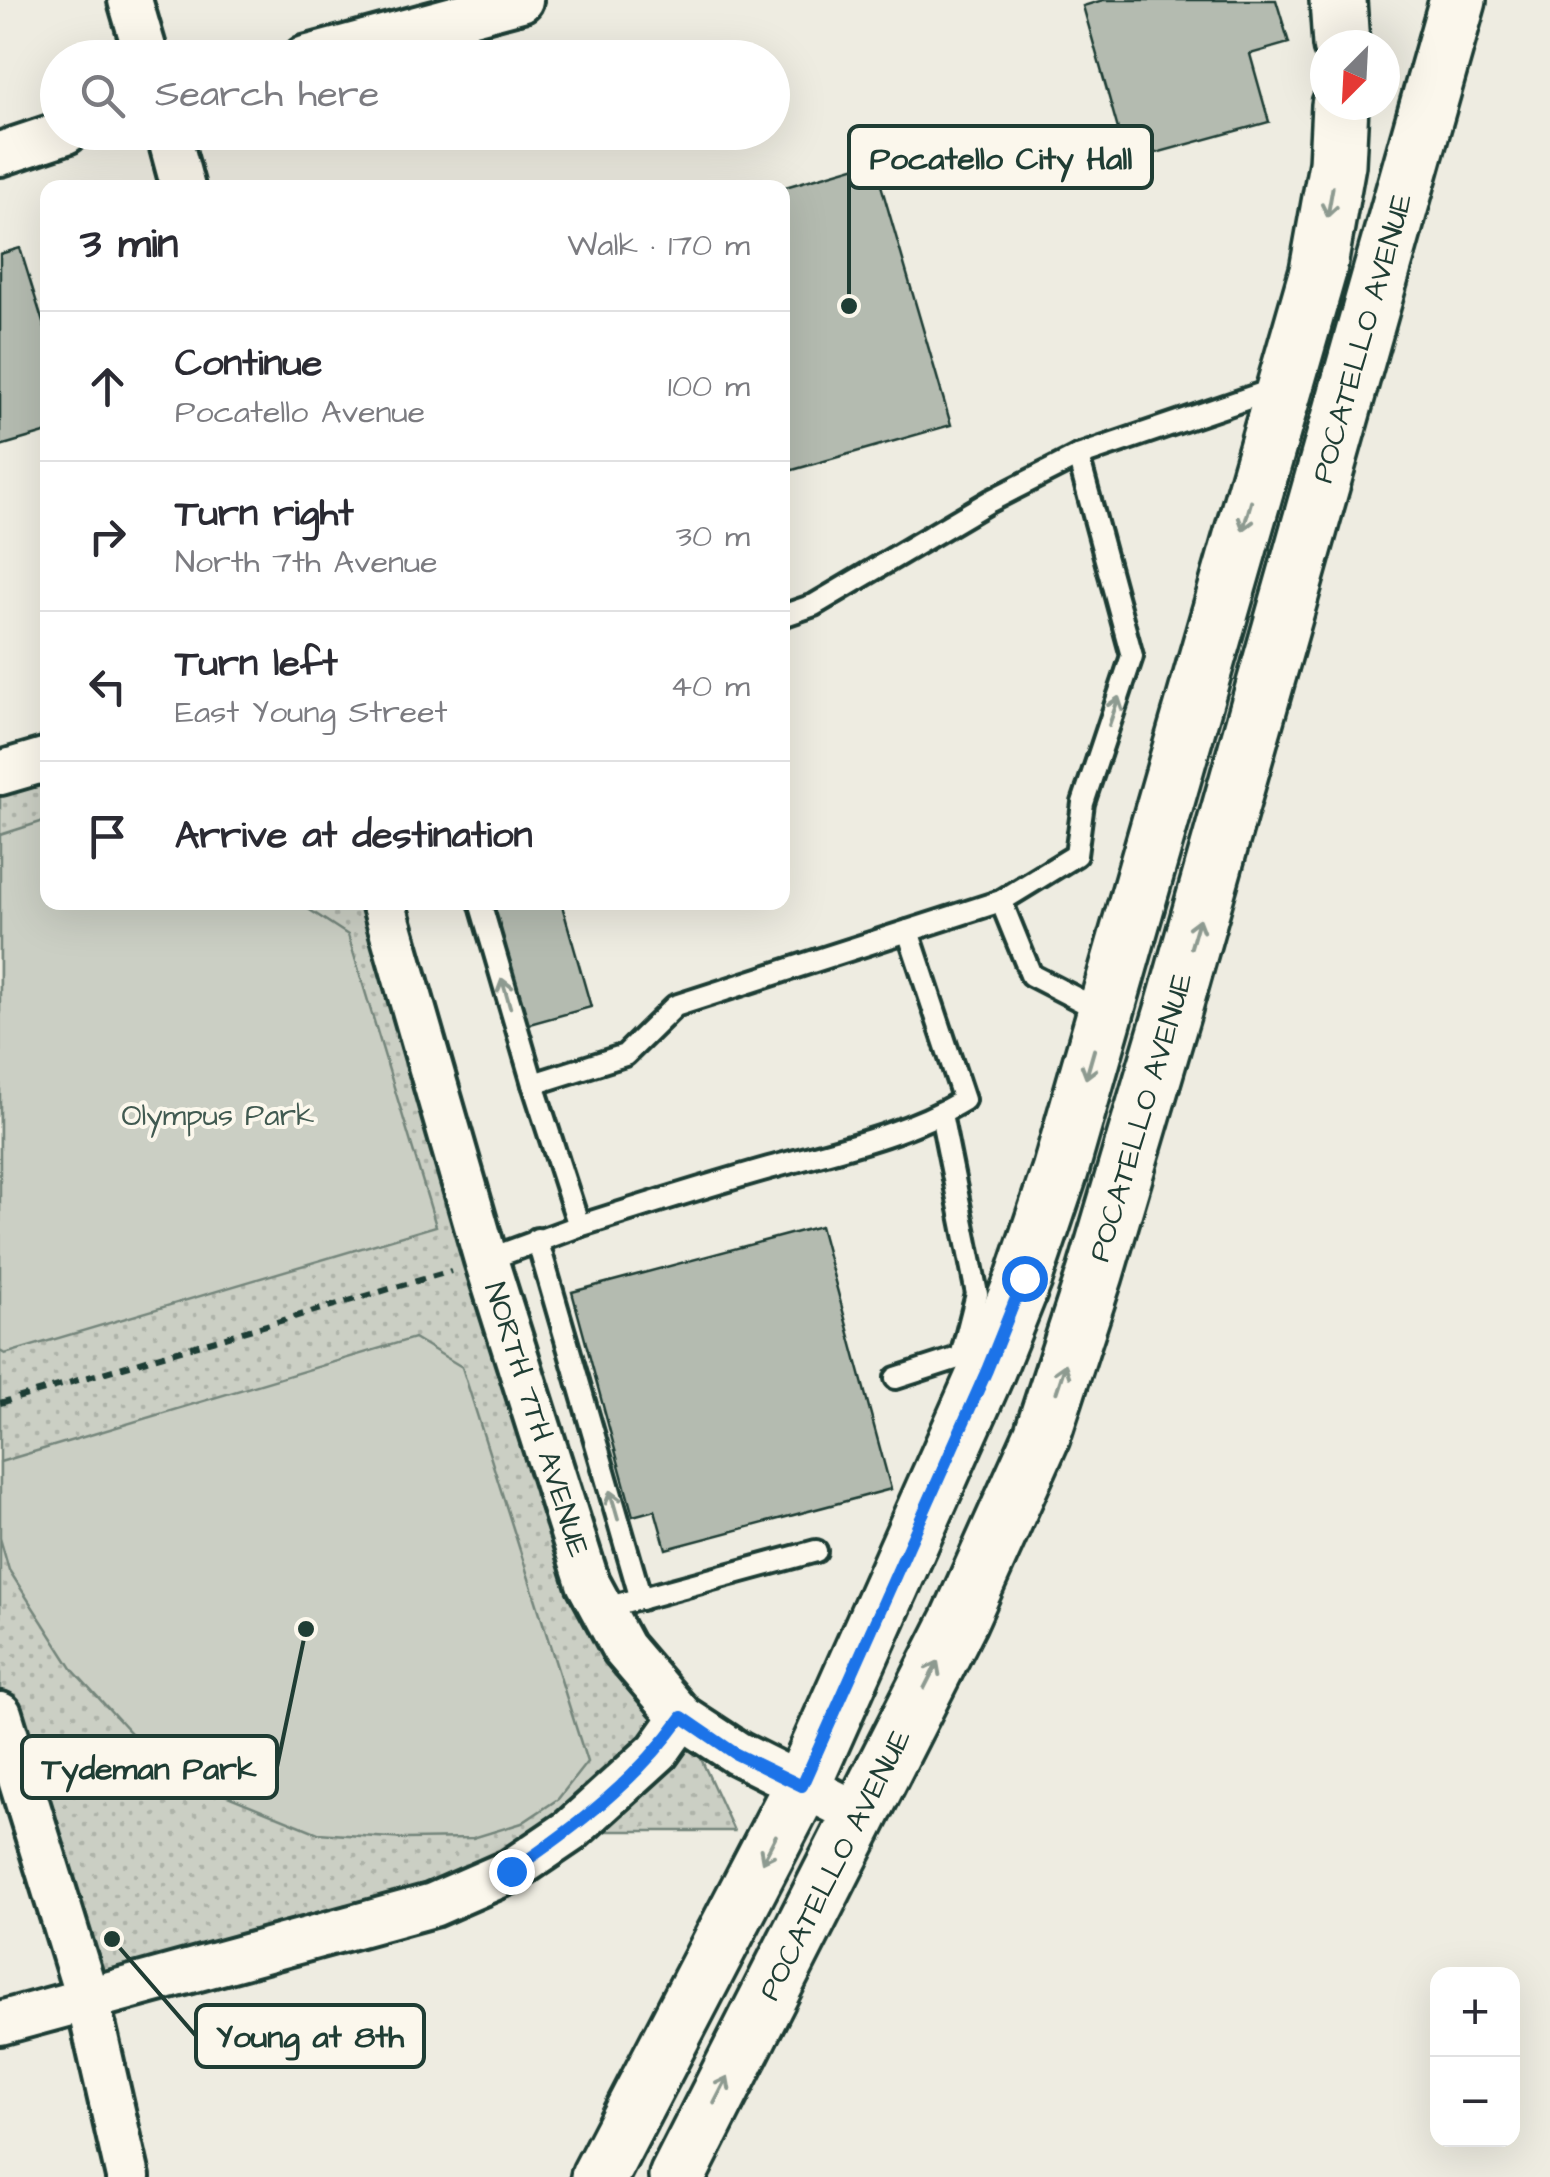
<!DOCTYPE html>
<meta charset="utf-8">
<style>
body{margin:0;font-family:"Architects Daughter",sans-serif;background:#f2f2f3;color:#2b2b33}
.controls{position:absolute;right:30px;bottom:30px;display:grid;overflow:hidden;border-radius:20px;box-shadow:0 10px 40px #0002}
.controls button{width:90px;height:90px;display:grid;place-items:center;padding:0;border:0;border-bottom:2px solid #e1e1e2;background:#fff;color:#2b2b33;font:50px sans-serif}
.compass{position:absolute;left:1310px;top:30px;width:90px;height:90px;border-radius:50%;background:#fff;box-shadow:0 10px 40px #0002;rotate:204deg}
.stop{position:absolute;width:30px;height:30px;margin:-22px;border:8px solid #1a73e8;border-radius:50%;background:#fff}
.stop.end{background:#1a73e8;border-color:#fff;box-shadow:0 2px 10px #0008}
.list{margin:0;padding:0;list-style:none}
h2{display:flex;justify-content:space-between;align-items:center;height:130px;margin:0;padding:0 40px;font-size:42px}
h2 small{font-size:32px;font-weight:400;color:#7c7c81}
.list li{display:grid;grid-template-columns:65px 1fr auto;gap:30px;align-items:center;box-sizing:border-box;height:150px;padding:0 40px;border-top:2px solid #e1e1e2}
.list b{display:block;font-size:38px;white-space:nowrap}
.list p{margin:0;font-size:32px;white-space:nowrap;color:#7c7c81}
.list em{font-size:32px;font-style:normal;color:#7c7c81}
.icon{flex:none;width:55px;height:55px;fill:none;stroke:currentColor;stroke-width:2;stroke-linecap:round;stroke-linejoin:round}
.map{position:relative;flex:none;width:1550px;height:2177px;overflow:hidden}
.search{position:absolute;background:#fff;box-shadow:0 10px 40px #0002;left:40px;top:40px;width:750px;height:110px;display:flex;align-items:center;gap:25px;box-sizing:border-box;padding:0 35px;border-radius:55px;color:#7c7c81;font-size:38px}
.panel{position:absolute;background:#fff;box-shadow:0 10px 40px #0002;left:40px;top:180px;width:750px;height:730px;border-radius:20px}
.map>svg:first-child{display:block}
.grass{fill:url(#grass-dots);stroke:#75867c;stroke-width:2.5}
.garden{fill:#cbcfc4;stroke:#75867c;stroke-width:2.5}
.building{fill:#b4bbb0;stroke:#1f3d34;stroke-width:2.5}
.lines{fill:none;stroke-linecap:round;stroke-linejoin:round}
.service-casing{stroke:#1f3d34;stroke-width:28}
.minor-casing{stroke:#1f3d34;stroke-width:50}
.primary-casing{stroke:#1f3d34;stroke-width:62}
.path{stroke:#1f3d34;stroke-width:6;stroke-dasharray:10 8;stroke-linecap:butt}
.service{stroke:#fbf7ec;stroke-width:20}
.minor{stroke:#fbf7ec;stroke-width:42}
.primary{stroke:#fbf7ec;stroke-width:55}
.oneway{stroke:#8d9a90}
.route{stroke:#1a73e8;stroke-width:12}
.labels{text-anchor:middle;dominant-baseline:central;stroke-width:8;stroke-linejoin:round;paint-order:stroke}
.street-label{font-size:30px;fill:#1f3d34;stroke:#fbf7ec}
.park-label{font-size:30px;fill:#415a51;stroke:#fbf7ec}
.leader{fill:none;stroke:#1f3d34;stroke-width:4}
.callout-dot{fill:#1f3d34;stroke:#fbf7ec;stroke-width:4}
.callout{fill:#fbf7ec;stroke:#1f3d34;stroke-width:4}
.callout-label{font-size:32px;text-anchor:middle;font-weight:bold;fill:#1f3d34}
</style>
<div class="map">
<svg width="1550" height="2177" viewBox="0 0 1550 2177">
<defs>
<pattern id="grass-dots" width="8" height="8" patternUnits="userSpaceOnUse" patternTransform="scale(2.5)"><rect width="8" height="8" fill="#cbcfc4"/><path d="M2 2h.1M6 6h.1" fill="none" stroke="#aeb3a9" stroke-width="1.8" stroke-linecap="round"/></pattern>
</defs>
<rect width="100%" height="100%" fill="#eeece1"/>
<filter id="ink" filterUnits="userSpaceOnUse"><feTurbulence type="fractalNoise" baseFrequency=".01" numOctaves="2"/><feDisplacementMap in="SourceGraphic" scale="20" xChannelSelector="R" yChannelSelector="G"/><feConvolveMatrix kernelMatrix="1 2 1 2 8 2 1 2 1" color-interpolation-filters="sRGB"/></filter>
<g filter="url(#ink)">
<polygon class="grass" points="47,759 48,902 383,903 588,1583 682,1717 734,1831 570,1831 511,1871 87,1997 0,1714 0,773"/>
<g class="garden">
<polygon points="47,820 48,902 299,903 348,935 436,1226 5,1354 0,1351 0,835"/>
<polygon points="414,1338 462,1367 587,1762 558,1799 522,1823 473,1838 405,1839 318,1833 215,1791 131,1733 73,1670 9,1570 0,1538 0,1462"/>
</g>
<g class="building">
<polygon points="1103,0 1276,0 1289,43 1250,54 1269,122 1127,161 1083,6"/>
<polygon points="874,161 951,425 782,473 782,188"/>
<polygon points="20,248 48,339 48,432 0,446 0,254"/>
<polygon points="492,902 561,902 591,1007 526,1025"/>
<polygon points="820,1226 891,1489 666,1549 655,1510 633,1516 572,1292"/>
</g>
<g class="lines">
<defs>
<g id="service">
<polyline points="782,616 814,605 990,501 1078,456 1278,388"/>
<polyline points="1001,901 1031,975 1103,1012"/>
<path d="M480 902 533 1084 579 1226C642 1206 705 1186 769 1168 835 1150 906 1135 964 1100L908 931"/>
<polyline points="533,1084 625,1055 675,1006 1001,901 1076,855 1083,803 1132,656 1078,456"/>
<polyline points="537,1239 641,1599"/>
<polyline points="486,1260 579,1226"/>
<polyline points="896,1378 961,1357 977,1294 941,1114"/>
<polyline points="602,1609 816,1551"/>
</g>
<g id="minor">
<polyline points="130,0 147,58"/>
<polyline points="305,58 521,0"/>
<polyline points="168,132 183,188"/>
<polyline points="0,154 66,132"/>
<polyline points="0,773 48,759"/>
<path id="s1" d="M383 902 486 1260 588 1583 623 1648 682 1717 737 1753 861 1815"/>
<polyline points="0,1714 87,1997 128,2177"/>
<polyline points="0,2023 433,1905 511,1871 570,1831 658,1751 682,1717"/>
</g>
<g id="primary">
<polyline points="1338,0 1341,45"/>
<polyline points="599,2177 802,1786 987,1370 1024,1278 1060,1171 1318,271 1337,164 1340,105"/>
<path id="s2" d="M677 2177 959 1621 1042 1436 1095 1274 1174 1007 1458 0"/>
</g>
</defs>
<use href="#service" class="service-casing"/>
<use href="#minor" class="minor-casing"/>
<use href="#primary" class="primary-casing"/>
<polyline class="path" points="0,1403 451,1271"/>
<use href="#service" class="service"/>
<use href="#minor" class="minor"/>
<use href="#primary" class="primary"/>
</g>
<defs><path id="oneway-shaft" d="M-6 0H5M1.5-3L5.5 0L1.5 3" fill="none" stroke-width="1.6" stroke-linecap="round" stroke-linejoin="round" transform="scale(2.5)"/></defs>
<g class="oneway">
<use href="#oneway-shaft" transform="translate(1330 202) rotate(100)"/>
<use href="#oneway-shaft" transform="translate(1247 516) rotate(106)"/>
<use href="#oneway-shaft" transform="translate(1114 711) rotate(-71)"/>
<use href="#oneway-shaft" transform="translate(1195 933) rotate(-74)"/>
<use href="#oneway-shaft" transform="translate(506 993) rotate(-106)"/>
<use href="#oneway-shaft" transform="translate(1090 1064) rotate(106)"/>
<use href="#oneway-shaft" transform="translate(1061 1378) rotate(-72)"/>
<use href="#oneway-shaft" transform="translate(614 1505) rotate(-106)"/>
<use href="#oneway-shaft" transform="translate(931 1675) rotate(-63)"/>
<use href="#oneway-shaft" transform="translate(769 1849) rotate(117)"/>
<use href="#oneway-shaft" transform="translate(721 2090) rotate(-63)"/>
</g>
</g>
<g class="lines" filter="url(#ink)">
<path class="route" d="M511 1871C575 1828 637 1780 682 1717L736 1754 802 1786 987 1370 1024 1278"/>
</g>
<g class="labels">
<g class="street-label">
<text stroke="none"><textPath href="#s2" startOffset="1970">POCATELLO AVENUE</textPath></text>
<text stroke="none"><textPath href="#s2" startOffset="1160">POCATELLO AVENUE</textPath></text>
<text stroke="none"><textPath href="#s1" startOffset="540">NORTH 7TH AVENUE</textPath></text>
<text stroke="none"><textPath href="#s2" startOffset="350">POCATELLO AVENUE</textPath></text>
</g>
<g class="park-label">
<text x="218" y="1116">Olympus Park</text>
</g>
</g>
<path class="leader" d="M849 306L849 157M306 1629L277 1767M112 1939L196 2036"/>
<g class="callout-dot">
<circle cx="849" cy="306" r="10"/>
<circle cx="306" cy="1629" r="10"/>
<circle cx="112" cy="1939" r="10"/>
</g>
<g class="callout">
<rect x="849" y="126" width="303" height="62" rx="10"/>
<rect x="22" y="1736" width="255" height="62" rx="10"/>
<rect x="196" y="2005" width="228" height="62" rx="10"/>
</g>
<g class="callout-label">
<text x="1001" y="169">Pocatello City Hall</text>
<text x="149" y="1779">Tydeman Park</text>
<text x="310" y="2047">Young at 8th</text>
</g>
</svg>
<div class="controls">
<button>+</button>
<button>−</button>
</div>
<svg class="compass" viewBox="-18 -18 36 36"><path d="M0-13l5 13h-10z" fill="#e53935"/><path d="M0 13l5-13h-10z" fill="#7c7c81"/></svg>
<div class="stop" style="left:1024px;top:1278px"></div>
<div class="stop end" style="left:511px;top:1871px"></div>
<div class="search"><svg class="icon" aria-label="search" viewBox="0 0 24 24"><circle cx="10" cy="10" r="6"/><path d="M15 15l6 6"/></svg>Search here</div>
<section class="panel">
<h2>3 min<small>Walk · 170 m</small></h2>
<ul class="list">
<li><svg class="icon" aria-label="ahead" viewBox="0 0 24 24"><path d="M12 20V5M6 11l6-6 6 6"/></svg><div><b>Continue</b><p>Pocatello Avenue</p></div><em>100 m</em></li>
<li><svg class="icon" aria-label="right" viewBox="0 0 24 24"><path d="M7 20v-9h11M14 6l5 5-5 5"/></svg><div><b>Turn right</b><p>North 7th Avenue</p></div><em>30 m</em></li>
<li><svg class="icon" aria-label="left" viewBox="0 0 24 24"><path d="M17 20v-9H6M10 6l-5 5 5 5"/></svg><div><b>Turn left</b><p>East Young Street</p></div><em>40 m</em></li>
<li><svg class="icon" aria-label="arrive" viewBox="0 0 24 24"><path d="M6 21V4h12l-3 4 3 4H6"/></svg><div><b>Arrive at destination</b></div></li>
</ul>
</section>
</div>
